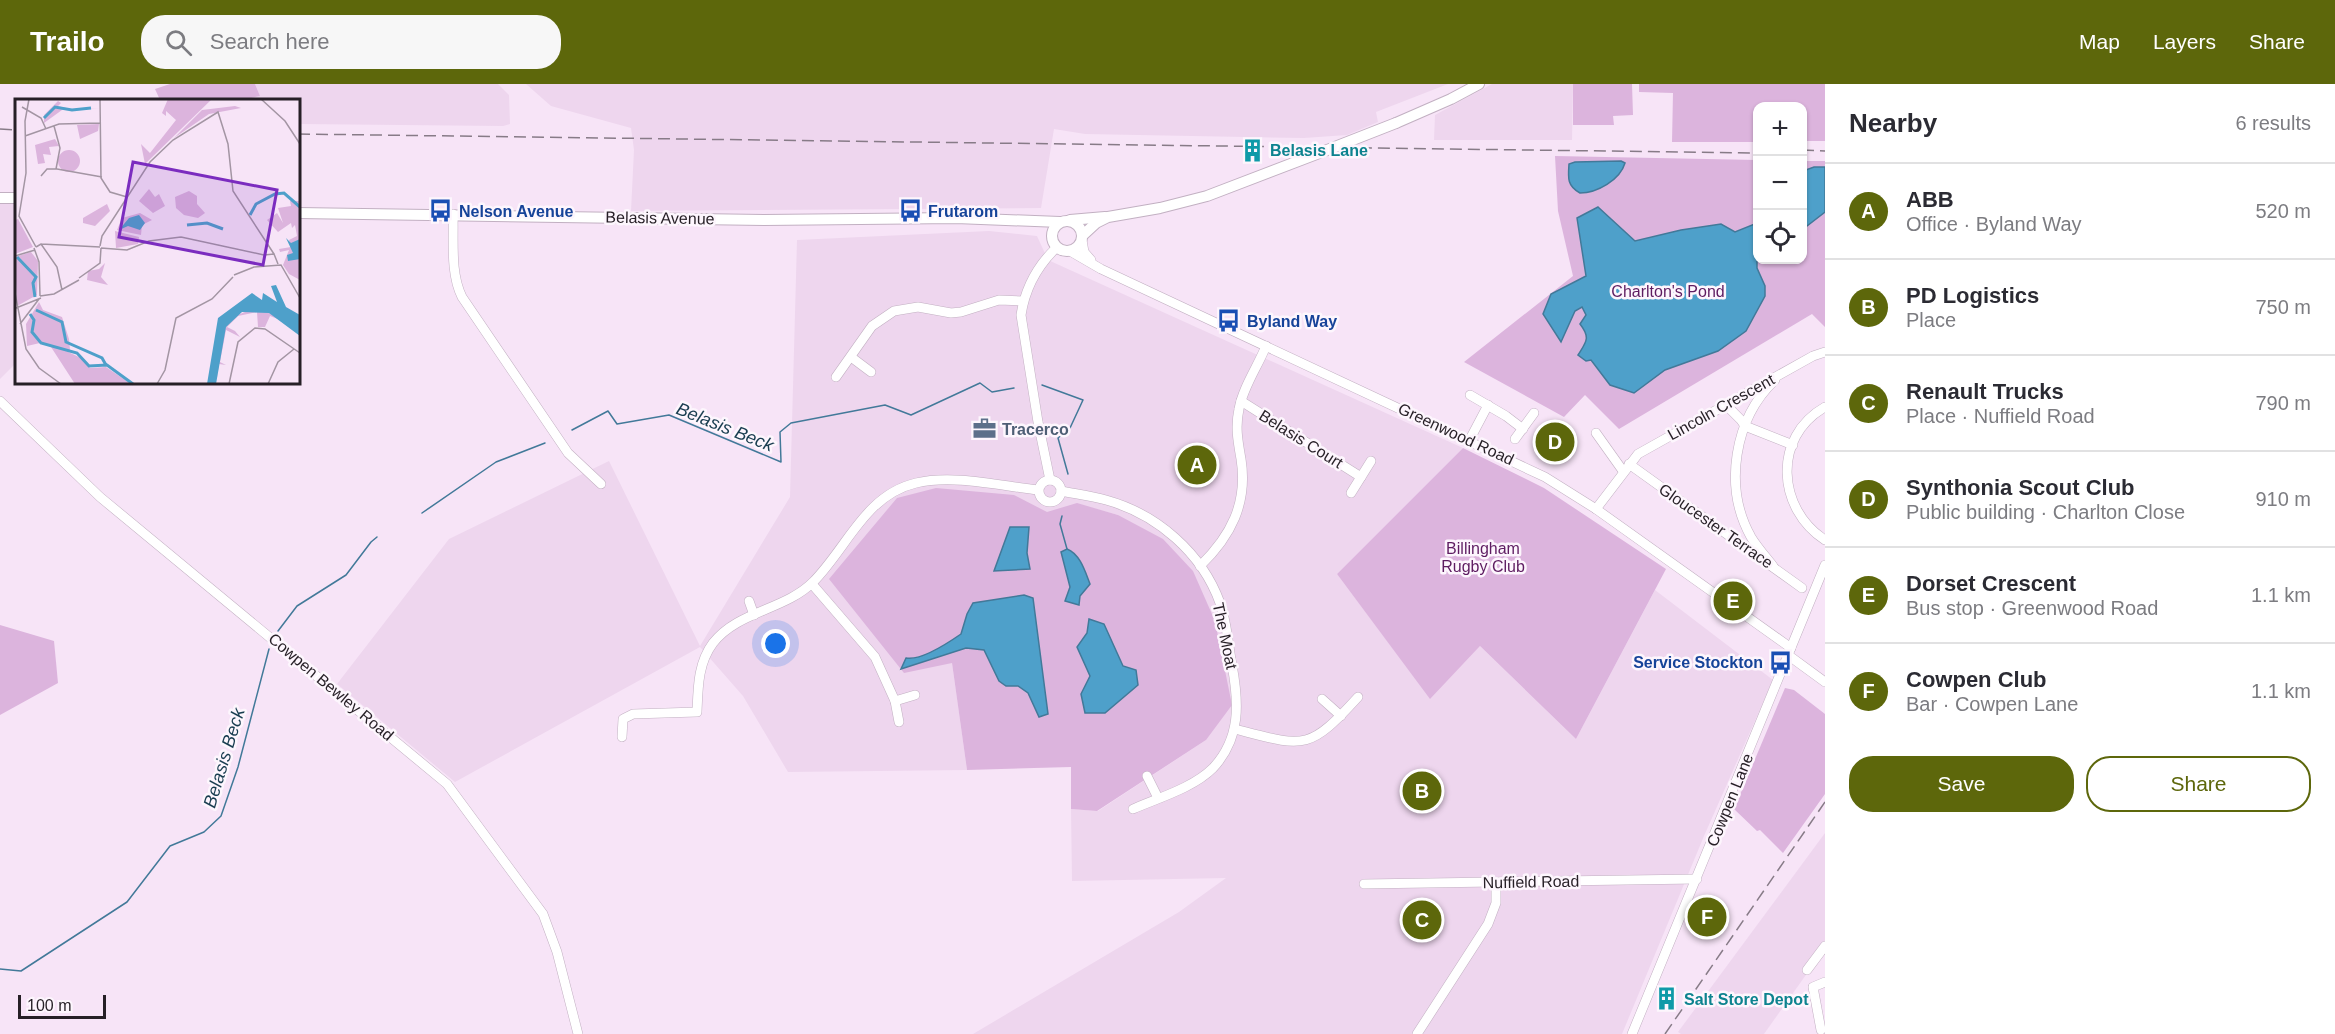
<!DOCTYPE html>
<meta charset="utf-8">
<style>
body{margin:0;font-family:Arial,sans-serif;background:#f7f7f7;color:#2b2b33}
.controls{position:absolute;right:18px;top:18px;display:grid;overflow:hidden;border-radius:12px;box-shadow:0 2px 4px #0004}
.controls button{width:54px;height:54px;display:grid;place-items:center;padding:0;border:0;border-bottom:2px solid #e1e1e2;background:#fff;color:#2b2b33;font:30px sans-serif}
.scale{position:absolute;left:18px;bottom:15px;width:88px;box-sizing:border-box;padding-left:6px;border:3px solid #261f26;border-top:0;font-size:16px;line-height:21px;white-space:nowrap;color:#261f26;-webkit-text-stroke:4px #fdf6fd;paint-order:stroke}
.you{position:absolute;left:776px;top:560px;width:21px;height:21px;margin:-15px;border:4px solid #fff;border-radius:50%;background:#1a73e8;box-shadow:0 0 0 9px #1a73e833}
.badge{display:grid;place-items:center;width:39px;height:39px;border-radius:50%;background:#5d670b;color:#fff;font-size:20px;font-weight:700}
.pin{position:absolute;translate:-50% -50%;border:3px solid #fff;box-shadow:0 2px 6px #0006}
.list{margin:0;padding:0;list-style:none}
h2{display:flex;justify-content:space-between;align-items:center;height:78px;margin:0;padding:0 24px;font-size:26px}
h2 small{font-size:20px;font-weight:400;color:#7c7c81}
.list li{display:grid;grid-template-columns:39px 1fr auto;gap:18px;align-items:center;box-sizing:border-box;height:96px;padding:0 24px;border-top:2px solid #e1e1e2}
.list b{display:block;font-size:22px;white-space:nowrap}
.list p{margin:0;font-size:20px;white-space:nowrap;color:#7c7c81}
.list em{font-size:20px;font-style:normal;color:#7c7c81}
.actions{display:flex;gap:12px;padding:18px 24px}
.actions a{flex:1;padding:14px 0;border:2px solid #5d670b;border-radius:24px;text-align:center;font-size:21px;color:#5d670b}
.actions .main{background:#5d670b;color:#fff}
.icon{flex:none;width:33px;height:33px;fill:none;stroke:currentColor;stroke-width:2;stroke-linecap:round;stroke-linejoin:round}
.map{position:relative;flex:none;width:1825px;height:950px;overflow:hidden}
header{display:flex;align-items:center;gap:36px;box-sizing:border-box;height:84px;padding:0 30px;background:#5d670b;color:#fff}
header strong{font-size:28px}
nav{display:flex;gap:33px;margin-inline-start:auto;font-size:21px}
.search{width:420px;height:54px;background:#f7f7f7;display:flex;align-items:center;gap:15px;box-sizing:border-box;padding:0 21px;border-radius:24px;color:#7c7c81;font-size:22px}
main{display:flex}
aside{flex:1;background:#fff}
.map>svg:first-child{display:block}
.built{fill:#eed6ee}
.green{fill:#dcb4dd}
.water{fill:#4ea0ca;stroke:#427999;stroke-width:1.5}
.lines{fill:none;stroke-linecap:round;stroke-linejoin:round}
.stream{stroke:#427999;stroke-width:1.5}
.minor-casing{stroke:#c2b0c2;stroke-width:10}
.major-casing{stroke:#c2b0c2;stroke-width:12}
.minor{stroke:#fff;stroke-width:9}
.major{stroke:#fff;stroke-width:10}
.rail{stroke:#877b87;stroke-width:1.5;stroke-dasharray:12 6;stroke-linecap:butt}
.major-bridge-casing{stroke:#c2b0c2;stroke-width:12;stroke-linecap:butt}
.major-bridge{stroke:#fff;stroke-width:10}
.labels{text-anchor:middle;dominant-baseline:central;stroke-width:5;stroke-linejoin:round;paint-order:stroke}
.culture-label{font-size:16px;font-weight:bold;fill:#0d838f;stroke:#fdf6fd;text-anchor:start}
.transit-label{font-size:16px;font-weight:bold;fill:#164399;stroke:#fdf6fd;text-anchor:start}
.street-label{font-size:16px;fill:#261f26;stroke:#fdf6fd}
.park-label{font-size:16px;fill:#5e1c61;stroke:#fdf6fd}
.service-label{font-size:16px;font-weight:bold;fill:#4e5e75;stroke:#fdf6fd;text-anchor:start}
.water-label{font-size:18px;font-style:italic;fill:#193d50;stroke:#fdf6fd}
.inset-river{fill:none;stroke:#4ea0ca;stroke-width:3}
.inset-road{fill:none;stroke:#a395a3;stroke-width:1.5}
.view{fill:#7b2cbf;fill-opacity:0.15;stroke:#7b2cbf;stroke-width:3}
.inset-edge{fill:none;stroke:#261f26;stroke-width:3}
</style>
<header>
<strong>Trailo</strong>
<div class="search"><svg class="icon" aria-label="search" viewBox="0 0 24 24"><circle cx="10" cy="10" r="6"/><path d="M15 15l6 6"/></svg>Search here</div>
<nav><a>Map</a><a>Layers</a><a>Share</a></nav>
</header>
<main>
<div class="map">
<svg width="1825" height="950" viewBox="0 0 1825 950">
<rect width="100%" height="100%" fill="#f7e4f7"/>
<g class="built">
<polygon points="255,0 498,0 509,11 510,40 503,42 299,40 298,16 242,16 260,12"/>
<polygon points="526,0 1448,0 1376,28 1378,38 1347,51 1304,54 1085,50 1054,45 1041,124 631,127 634,66 631,44 551,22"/>
<polygon points="1492,0 1573,0 1572,56 1434,56 1435,31"/>
<polygon points="13,119 16,120 16,279 0,295 0,120"/>
<polygon points="989,147 1037,152 1048,176 1463,364 1337,490 1430,614 1480,562 1576,655 1655,506 1773,596 1704,752 1622,950 973,950 1179,828 1226,794 1072,797 1071,725 1098,727 1206,656 1118,431 1078,420 1047,429 1035,423 952,579 967,686 788,688 743,612 700,563 455,698 337,600 449,455 609,377 700,562 790,413 797,156"/>
<polygon points="1825,749 1825,864 1764,950 1681,950 1678,948"/>
</g>
<g class="green">
<polygon points="170,0 255,0 260,12 242,16 160,16 155,5"/>
<polygon points="1573,0 1632,0 1633,31 1613,32 1614,41 1573,41"/>
<polygon points="1639,0 1825,0 1825,57 1803,57 1802,22 1758,22 1757,58 1672,58 1673,9 1639,8"/>
<polygon points="1555,72 1757,76 1758,176 1802,176 1803,77 1825,77 1825,243 1812,230 1619,345 1585,311 1564,333 1464,278 1573,192 1558,127"/>
<polygon points="1463,364 1544,404 1666,485 1576,655 1480,562 1430,615 1337,490"/>
<polygon points="936,404 1014,411 1047,428 1077,419 1118,431 1163,455 1193,487 1215,537 1232,621 1206,656 1097,727 1071,725 1071,683 967,686 952,579 904,589 829,495 897,414"/>
<polygon points="0,541 54,557 58,599 0,631"/>
<polygon points="1785,604 1794,606 1825,630 1825,710 1783,769 1760,746 1757,747 1734,725"/>
</g>
<g class="water">
<path d="M1621 77 1625 79C1620 96 1597 109 1580 109 1567 102 1568 94 1569 80L1575 78Z"/>
<polygon points="1814,83 1825,83 1825,128 1807,142 1803,141 1803,87"/>
<path d="M1598 123 1635 157 1681 146 1721 140 1735 148 1757 139V184L1765 202V212L1746 247 1718 267 1665 286 1634 309 1610 301 1591 276 1586 277 1578 271C1586 258 1591 254 1580 240L1586 231 1582 223 1575 227 1561 258 1543 230 1551 210 1586 192 1577 134Z"/>
<polygon points="1010,443 1029,443 1027,469 1030,485 994,487"/>
<path d="M1067 465C1080 470 1085 487 1090 500L1080 512 1079 521 1065 517 1070 503 1061 468Z"/>
<path d="M1024 511 1033 514 1048 630 1039 633 1028 609 1018 602H1006L999 597 984 566 966 564 901 585 906 574C921 577 948 559 961 550L967 530 973 519Z"/>
<polygon points="1089,535 1104,540 1123,582 1136,586 1138,601 1105,629 1085,629 1081,610 1090,592 1077,563 1087,549"/>
</g>
<g class="lines">
<g class="stream">
<polyline points="1042,301 1083,316 1070,344 1058,354 1068,390"/>
<polyline points="572,346 608,327 617,340 669,331 781,378 780,348 791,339 885,321 911,331 980,299 992,308 1014,304"/>
<polyline points="422,429 496,378 545,359"/>
<polyline points="1062,432 1060,440 1067,465"/>
<polyline points="278,547 297,522 346,491 371,458 377,453"/>
<polyline points="0,885 21,887 127,818 170,762 204,748 221,732 238,683 269,565"/>
</g>
<defs>
<g id="minor">
<path d="M453 130C454 157 450 189 462 213L568 369 601 400"/>
<polyline points="1082,156 1084,168 1091,176"/>
<polyline points="1070,167 1101,185 1545,393 1596,425 1791,564"/>
<polyline points="851,273 871,288"/>
<polyline points="836,293 872,242 894,227 918,223 951,229 961,228 999,216 1023,217"/>
<polyline points="1470,311 1506,332 1523,345"/>
<polyline points="0,317 100,413 447,700 543,830 557,868 578,950"/>
<polyline points="1241,317 1361,393"/>
<polyline points="1725,320 1741,336 1745,342 1793,361"/>
<path d="M1825 323C1772 353 1777 425 1825 456"/>
<polyline points="1596,349 1623,387"/>
<polyline points="1515,355 1534,329"/>
<polyline points="1469,357 1488,321"/>
<polyline points="1629,380 1802,504"/>
<circle cx="1050" cy="407" r="11"/>
<path d="M1050 396 1038 338 1021 231C1025 205 1037 182 1057 163"/>
<path d="M1061 407C1076 410 1092 412 1106 416 1157 430 1202 469 1220 519 1227 538 1228 561 1232 581 1239 619 1241 654 1213 684 1193 704 1158 714 1133 725"/>
<polyline points="1351,409 1371,377"/>
<polyline points="1596,425 1638,370 1813,272 1825,268"/>
<path d="M1200 482C1231 452 1248 419 1241 375 1238 358 1235 343 1239 325 1243 303 1258 282 1266 262"/>
<path d="M1773 482C1766 473 1757 463 1751 453 1723 403 1734 335 1775 296"/>
<polyline points="812,500 875,573 895,617 899,638"/>
<polyline points="749,517 754,531"/>
<polyline points="1788,571 1825,598"/>
<polyline points="1322,615 1341,632"/>
<polyline points="895,617 915,611"/>
<path d="M1235 645C1304 663 1308 668 1358 613"/>
<path d="M622 653 623 635 633 630 697 628C698 603 698 579 713 559 738 527 785 526 813 498 847 464 865 411 916 399 953 390 1001 402 1038 406"/>
<polyline points="1147,692 1158,714"/>
<polyline points="1364,800 1697,795"/>
<polyline points="1807,886 1825,862"/>
<polyline points="1821,946 1813,903 1825,898"/>
<polyline points="1417,950 1488,840 1496,819 1496,798"/>
<polyline points="1632,950 1825,481"/>
</g>
<g id="major">
<polyline points="1396,39 1451,15 1479,0"/>
<polyline points="0,114 16,114"/>
<polyline points="298,129 764,136 956,134 1060,138"/>
<polyline points="1070,136 1105,133"/>
<circle cx="1067" cy="152" r="15"/>
<polyline points="1083,151 1096,139 1108,133 1160,124 1207,112 1322,68"/>
</g>
</defs>
<use href="#minor" class="minor-casing"/>
<use href="#major" class="major-casing"/>
<use href="#minor" class="minor"/>
<use href="#major" class="major"/>
<g class="rail">
<polyline points="0,45 16,46"/>
<polyline points="298,50 1758,69"/>
<polyline points="1802,66 1825,67"/>
<polyline points="1665,950 1825,718"/>
</g>
<defs>
<polyline id="major-bridge" points="1322,68 1396,39"/>
</defs>
<use href="#major-bridge" class="major-bridge-casing"/>
<use href="#major-bridge" class="major-bridge"/>
</g>
<defs>
<symbol id="building-bare" viewBox="-9 -9 18 18"><path d="M-4-6H4V6H1V3H-1V6H-4ZM-2.5-4.3h1.7v1.8h-1.7ZM.8-4.3h1.7v1.8H.8ZM-2.5-1h1.7V.8h-1.7ZM.8-1h1.7V.8H.8Z" fill="#0f9aa8" stroke="#fdf6fd" stroke-width="2.5" paint-order="stroke"/></symbol>
<symbol id="bus-bare" viewBox="-9 -9 18 18"><path d="M-5-6H5V4H4V6H2V4H-2V6H-4V4H-5ZM-3.5-4V0h7V-4ZM-3.5 1.2v1.5H-2V1.2ZM2 1.2v1.5H3.5V1.2Z" fill="#1a4fb4" stroke="#fdf6fd" stroke-width="2.5" paint-order="stroke"/></symbol>
<symbol id="office-bare" viewBox="-9 -9 18 18"><path d="M-6-3h4V-5.5h4V-3h4V5H-6ZM-1-4.5V-3h2v-1.5ZM-6 0V1H6V0Z" fill="#5c6f8a" stroke="#fdf6fd" stroke-width="2.5" paint-order="stroke"/></symbol>
</defs>
<g fill-rule="evenodd">
<use href="#building-bare" x="1236" y="50" width="33" height="33"/>
<use href="#bus-bare" x="424" y="110" width="33" height="33"/>
<use href="#bus-bare" x="894" y="110" width="33" height="33"/>
<use href="#bus-bare" x="1212" y="220" width="33" height="33"/>
<use href="#office-bare" x="968" y="328" width="33" height="33"/>
<use href="#bus-bare" x="1764" y="562" width="33" height="33"/>
<use href="#building-bare" x="1650" y="898" width="33" height="33"/>
</g>
<g class="labels">
<g class="culture-label">
<text x="1270" y="66">Belasis Lane</text>
<text x="1684" y="915">Salt Store Depot</text>
</g>
<g class="transit-label">
<text x="459" y="127">Nelson Avenue</text>
<text x="928" y="127">Frutarom</text>
<text x="1247" y="237">Byland Way</text>
<text x="1763" y="578" text-anchor="end">Service Stockton</text>
</g>
<g class="street-label">
<text transform="translate(660 134) rotate(1)">Belasis Avenue</text>
<text transform="translate(1721 323) rotate(-29)">Lincoln Crescent</text>
<text transform="translate(1456 350) rotate(25)">Greenwood Road</text>
<text transform="translate(1301 355) rotate(32)">Belasis Court</text>
<text transform="translate(1716 442) rotate(35)">Gloucester Terrace</text>
<text transform="translate(1225 552) rotate(78)">The Moat</text>
<text transform="translate(331 603) rotate(40)">Cowpen Bewley Road</text>
<text transform="translate(1730 716) rotate(-68)">Cowpen Lane</text>
<text transform="translate(1531 798) rotate(-1)">Nuffield Road</text>
</g>
<g class="park-label">
<text x="1668" y="207">Charlton's Pond</text>
<text x="1483" y="464">Billingham<tspan x="1483" dy="18">Rugby Club</tspan></text>
</g>
<g class="service-label">
<text x="1002" y="345">Tracerco</text>
</g>
<g class="water-label">
<text transform="translate(725 343) rotate(22)">Belasis Beck</text>
<text transform="translate(224 674) rotate(-73)">Belasis Beck</text>
</g>
</g>
<g transform="translate(15 15)">
<rect width="285" height="285" fill="#f7e4f7"/>
<path d="M153 0H197L130 65 126 45 135 54 161 21 151 12V17L147 14ZM43 2 46 4 43 7 55 10 85 9 47 11 29 24V16ZM220 7 226 9 194 15 159 39 187 11ZM84 25 83 32 65 40 62 26ZM40 40 44 47 34 48 36 56 28 55 30 64 23 65 20 46ZM43 62a11 11 0 1 1 22 0a11 11 0 1 1-22 0ZM134 90 140 98 144 95 150 107 138 114 124 102ZM174 92 182 97V105L190 114 183 119 169 116 161 109 160 98ZM275 102H285V181L274 175 268 166 274 151 265 153 264 150 276 148 274 141 282 137 280 126 277 129 276 124 263 133 252 121 262 114 268 124 263 109 276 107ZM92 105 95 112 80 127 68 124V119ZM125 114 137 121 127 126 126 136 102 131 107 119ZM3 120 18 148 0 155V121ZM100 132 124 138 123 145 101 149ZM16 153 23 162 22 196 2 207 0 158ZM90 164 86 178 93 186 72 181 73 172 84 170ZM24 203 28 211 47 218 54 240 55 251H49L66 259 75 269 91 268 116 285H60L36 248 25 244 12 247 11 225ZM235 211 253 213 268 222 255 217 250 228H243L242 213 223 217 212 228 220 232 225 238 211 231 205 263 211 266 204 265 201 285 207 236 210 228 220 217Z" fill="#dcb4dd"/>
<path d="M124 116 130 124 125 131 113 127 104 131 114 119ZM271 139 276 144 285 140V160L273 162 272 156 278 154ZM261 186 271 208 285 216V237L254 214 227 213 211 228 201 285H192L203 219 237 194 247 201 248 194 262 203 256 187Z" fill="#4ea0ca"/>
<path class="inset-river" d="M29 19 40 8 57 11 76 9M235 116 241 105 260 95 269 94 285 108M172 126 192 124 208 130M2 158 21 178 18 184 20 198M21 211 47 223 51 243 87 259 91 266M15 215 19 221 17 233 26 244 62 254 74 267 92 266 118 285"/>
<path class="inset-road" d="M14 0 10 22 11 74 4 117 21 148M85 0 86 79 95 93 112 98M246 0 270 22 285 45M7 8 26 19 31 30M39 27 45 49 41 70M10 37 44 25 85 24M42 70 87 78M26 77 32 70H42M166 138 249 156 259 155 263 165M26 145 85 148M85 147 87 137 135 63 158 41 203 13 213 45 218 92 259 155M21 148 26 145 42 168 47 191M19 149 24 163 25 197M86 149 112 151 134 142 166 138M0 157 20 151M219 176 239 168 266 166 285 199M64 179 85 164 86 149M0 194 11 250 24 269 46 285M25 197 39 195 64 181M1 209 26 199M5 225 24 200M142 285 150 271 161 219 197 200 218 178M214 285 223 243 240 229 250 230 285 254M253 285 263 263 279 250"/>
<path class="view" d="M118 63 262 91 248 166 104 138Z"/>
<rect width="285" height="285" class="inset-edge"/>
</g>
</svg>
<div class="controls">
<button>+</button>
<button>−</button>
<button><svg class="icon" aria-label="locate" viewBox="0 0 24 24"><circle cx="12" cy="12" r="6"/><path d="M12 2v4M12 18v4M2 12h4M18 12h4"/></svg></button>
</div>
<div class="scale">100 m</div>
<div class="you"></div>
<div class="pin badge" style="left:1197px;top:381px">A</div>
<div class="pin badge" style="left:1422px;top:707px">B</div>
<div class="pin badge" style="left:1422px;top:836px">C</div>
<div class="pin badge" style="left:1555px;top:358px">D</div>
<div class="pin badge" style="left:1733px;top:517px">E</div>
<div class="pin badge" style="left:1707px;top:833px">F</div>
</div>
<aside>
<h2>Nearby<small>6 results</small></h2>
<ul class="list">
<li><span class="badge">A</span><div><b>ABB</b><p>Office · Byland Way</p></div><em>520 m</em></li>
<li><span class="badge">B</span><div><b>PD Logistics</b><p>Place</p></div><em>750 m</em></li>
<li><span class="badge">C</span><div><b>Renault Trucks</b><p>Place · Nuffield Road</p></div><em>790 m</em></li>
<li><span class="badge">D</span><div><b>Synthonia Scout Club</b><p>Public building · Charlton Close</p></div><em>910 m</em></li>
<li><span class="badge">E</span><div><b>Dorset Crescent</b><p>Bus stop · Greenwood Road</p></div><em>1.1 km</em></li>
<li><span class="badge">F</span><div><b>Cowpen Club</b><p>Bar · Cowpen Lane</p></div><em>1.1 km</em></li>
</ul>
<div class="actions"><a class="main">Save</a><a>Share</a></div>
</aside>
</main>
